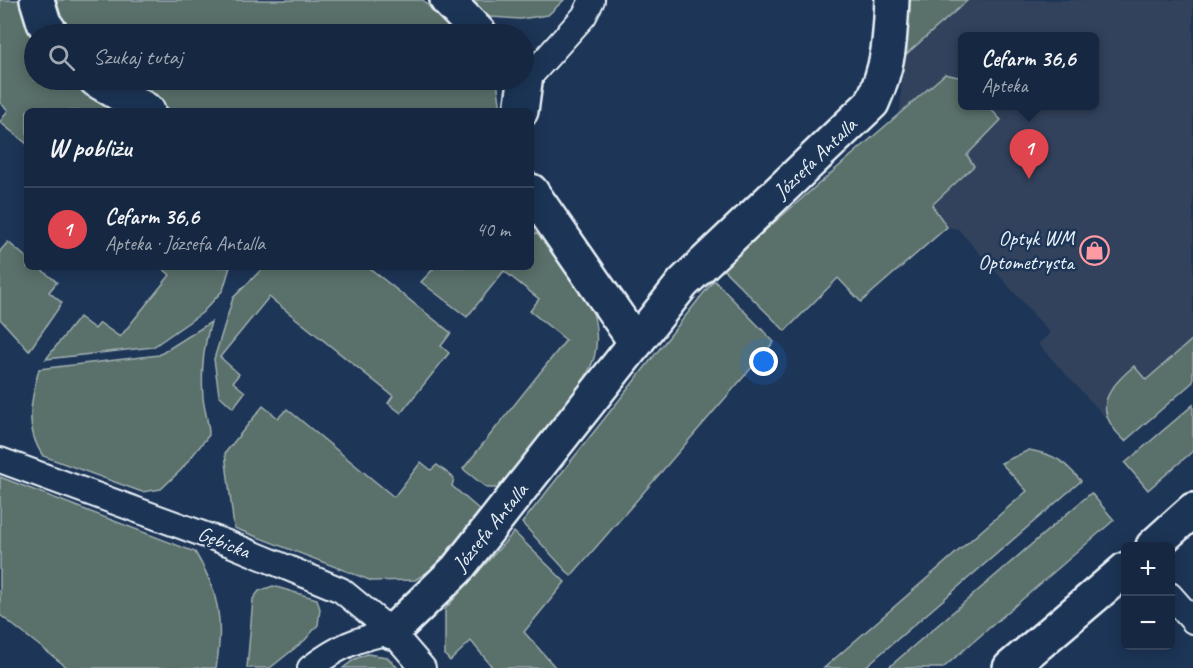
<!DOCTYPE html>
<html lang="pl">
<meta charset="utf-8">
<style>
body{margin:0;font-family:Caveat,sans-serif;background:#23344c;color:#f1f3f6}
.controls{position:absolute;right:18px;bottom:18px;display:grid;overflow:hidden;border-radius:9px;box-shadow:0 3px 15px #0003}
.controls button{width:54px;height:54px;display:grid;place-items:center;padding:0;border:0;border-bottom:2px solid #35445a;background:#162841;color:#f1f3f6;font:30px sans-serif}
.you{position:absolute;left:764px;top:362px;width:21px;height:21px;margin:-15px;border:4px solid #fff;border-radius:50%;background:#1a73e8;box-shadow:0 0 0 9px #1a73e833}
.badge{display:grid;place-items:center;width:39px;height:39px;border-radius:50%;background:#ff9aa2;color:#fff;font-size:20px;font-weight:700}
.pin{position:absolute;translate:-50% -50px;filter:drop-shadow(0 2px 3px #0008)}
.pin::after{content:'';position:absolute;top:32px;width:21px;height:18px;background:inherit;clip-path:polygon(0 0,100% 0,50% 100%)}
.popup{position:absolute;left:958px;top:32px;width:141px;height:78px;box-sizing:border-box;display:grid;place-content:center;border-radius:9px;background:#162841;filter:drop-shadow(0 2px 4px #0005);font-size:20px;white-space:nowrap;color:#9ea6b1}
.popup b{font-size:22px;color:#f1f3f6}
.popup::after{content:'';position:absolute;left:50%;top:100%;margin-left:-12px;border:12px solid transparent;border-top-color:#162841}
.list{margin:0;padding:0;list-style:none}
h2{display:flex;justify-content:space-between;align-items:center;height:78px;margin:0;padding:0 24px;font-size:26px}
h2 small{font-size:20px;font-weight:400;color:#9ea6b1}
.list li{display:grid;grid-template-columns:39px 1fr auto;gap:18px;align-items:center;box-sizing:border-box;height:84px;padding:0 24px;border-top:2px solid #35445a}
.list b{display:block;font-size:22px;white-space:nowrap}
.list p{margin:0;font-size:20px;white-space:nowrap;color:#9ea6b1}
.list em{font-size:20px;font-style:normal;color:#9ea6b1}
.icon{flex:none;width:33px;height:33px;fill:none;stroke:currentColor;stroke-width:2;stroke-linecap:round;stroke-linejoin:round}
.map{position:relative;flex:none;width:1193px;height:668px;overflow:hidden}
.search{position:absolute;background:#162841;box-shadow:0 3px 15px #0003;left:24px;top:24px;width:510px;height:66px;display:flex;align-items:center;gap:15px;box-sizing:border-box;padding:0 21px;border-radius:33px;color:#9ea6b1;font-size:22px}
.panel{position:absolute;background:#162841;box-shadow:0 3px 15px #0003;left:24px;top:108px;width:510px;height:162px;border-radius:9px}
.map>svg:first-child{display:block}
.built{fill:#30425c}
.green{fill:#5a6f6a;stroke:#a1b0b1;stroke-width:1.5}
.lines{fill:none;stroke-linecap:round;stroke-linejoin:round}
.lane-casing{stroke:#e8f1f8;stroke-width:28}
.street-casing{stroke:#e8f1f8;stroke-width:38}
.lane{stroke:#1d3557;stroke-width:24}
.street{stroke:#1d3557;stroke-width:33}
.labels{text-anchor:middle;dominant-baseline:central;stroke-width:5;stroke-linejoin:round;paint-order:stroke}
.street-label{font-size:21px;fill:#e8f1f8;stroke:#1d3557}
.poi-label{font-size:21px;fill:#e8f1f8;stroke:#1d3557;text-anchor:end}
</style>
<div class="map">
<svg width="1193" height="668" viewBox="0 0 1193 668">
<rect width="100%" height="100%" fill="#1d3557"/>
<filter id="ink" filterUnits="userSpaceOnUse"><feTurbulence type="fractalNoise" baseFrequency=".0167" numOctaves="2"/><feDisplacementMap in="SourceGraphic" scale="12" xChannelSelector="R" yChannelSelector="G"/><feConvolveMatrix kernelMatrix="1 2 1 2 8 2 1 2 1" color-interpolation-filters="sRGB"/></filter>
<g filter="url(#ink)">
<polygon class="built" points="905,0 1193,0 1193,339 1105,417 1038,344 1050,333 958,229 947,227 932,205 974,166 967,155 1001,121 988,106 1095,106 1095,36 963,36 963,78 945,74 900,114"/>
<g class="green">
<polygon points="0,0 20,0 31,34 34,38 34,80 75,80 125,111 27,111 27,144 0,122 8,110 0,103"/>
<polygon points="55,0 423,0 455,34 72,34 60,15"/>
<polygon points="459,0 564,0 548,15 520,19 490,17"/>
<polygon points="905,0 968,0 904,56"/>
<polygon points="945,74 963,78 963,106 988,106 1001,120 967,155 974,166 932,205 947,227 861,302 838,278 785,331 722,268"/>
<polygon points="122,80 497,80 501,111 173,111"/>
<path d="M531 232C550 235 560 253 572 267 589 288 602 330 594 358 583 394 525 456 500 488H487L463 469 566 340 530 311 539 299 504 271 467 317 421 282 435 267H531Z"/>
<polygon points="8,242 27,258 27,267 38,267 57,282 49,292 62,303 29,351 0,319 0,251"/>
<polygon points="161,267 230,267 223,290 202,313 153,347 46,359 79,317 95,329 100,323 120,337 170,275"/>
<polygon points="264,267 368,267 451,333 441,346 449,353 401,413 388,403 393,396 269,297 220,357 239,374 233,382 245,392 233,408 219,395 214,359 233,298"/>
<polygon points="714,280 774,342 571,576 522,523"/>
<path d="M211 322C203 347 201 371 203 397 204 410 209 422 209 435L181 470 161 489 142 492 43 456C24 428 31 400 39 369L159 355Z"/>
<path d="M1193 339V382L1125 441C1093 411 1103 392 1134 366L1146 380Z"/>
<polygon points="1193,405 1193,451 1148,490 1125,463"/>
<polygon points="263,406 278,418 287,409 394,497 421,462 431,470 437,465 454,478 452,486 480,510 434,568 415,580 372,581 234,528 225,453"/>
<path d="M1029 450C1056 455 1064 461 1081 481L864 668H824L1027 491 1001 463Z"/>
<path d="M0 477 195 552C219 591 224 623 216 668H68L0 615Z"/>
<polygon points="1091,493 1114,520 943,668 888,668"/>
<polygon points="514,532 565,582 524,632 556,668 493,668 471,641 450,661 445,655 445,609"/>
<polygon points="273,586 317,599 320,609 318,625 305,640 270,668 247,668 253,599 259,591"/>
<polygon points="367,654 387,657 398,668 343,668 355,659"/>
</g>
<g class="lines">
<defs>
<g id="lane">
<polyline points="525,82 584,16 592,0"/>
<polyline points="0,460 230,544 341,590 392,632 423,668"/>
<polyline points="1170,595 1193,621"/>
<path d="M310 668C338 647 357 638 392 632"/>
</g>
<g id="street">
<polyline points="37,0 44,23 52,34"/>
<polyline points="447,0 480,34"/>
<polyline points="96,80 148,111"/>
<polyline points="521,111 525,82 523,80"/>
<polyline points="531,191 636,343"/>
<polyline points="1153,546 1193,510"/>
<path d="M392 632 457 569 683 283 872 103C889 66 890 41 892 0"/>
<polyline points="1010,668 1126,569"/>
</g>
</defs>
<use href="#lane" class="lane-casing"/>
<use href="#street" class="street-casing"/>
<use href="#lane" class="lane"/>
<use href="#street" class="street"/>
</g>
</g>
<defs>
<symbol id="shop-ring" viewBox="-11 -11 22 22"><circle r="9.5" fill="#1d3557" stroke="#ff9aa2" stroke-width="1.5"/><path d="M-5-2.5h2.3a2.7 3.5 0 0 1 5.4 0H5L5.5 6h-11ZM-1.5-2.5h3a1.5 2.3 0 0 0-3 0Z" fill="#ff9aa2"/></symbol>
</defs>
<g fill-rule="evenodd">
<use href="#shop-ring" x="1078" y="234" width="33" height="33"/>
</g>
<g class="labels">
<g class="street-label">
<text transform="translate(815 158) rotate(-44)">Józsefa Antalla</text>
<text transform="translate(490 527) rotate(-51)">Józsefa Antalla</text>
<text transform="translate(224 542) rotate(22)">Gębicka</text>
</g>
<g class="poi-label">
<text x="1074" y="238">Optyk WM<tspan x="1074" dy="24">Optometrysta</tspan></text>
</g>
</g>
</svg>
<div class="controls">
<button>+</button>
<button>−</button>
</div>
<div class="you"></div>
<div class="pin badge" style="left:1029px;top:179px;background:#e0444e">1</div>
<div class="popup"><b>Cefarm 36,6</b>Apteka</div>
<div class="search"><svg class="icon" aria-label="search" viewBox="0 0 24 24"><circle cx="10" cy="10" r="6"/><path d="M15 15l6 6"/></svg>Szukaj tutaj</div>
<section class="panel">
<h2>W pobliżu<small></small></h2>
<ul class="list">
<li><span class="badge" style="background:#e0444e">1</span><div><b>Cefarm 36,6</b><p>Apteka · Józsefa Antalla</p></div><em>40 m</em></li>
</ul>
</section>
</div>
